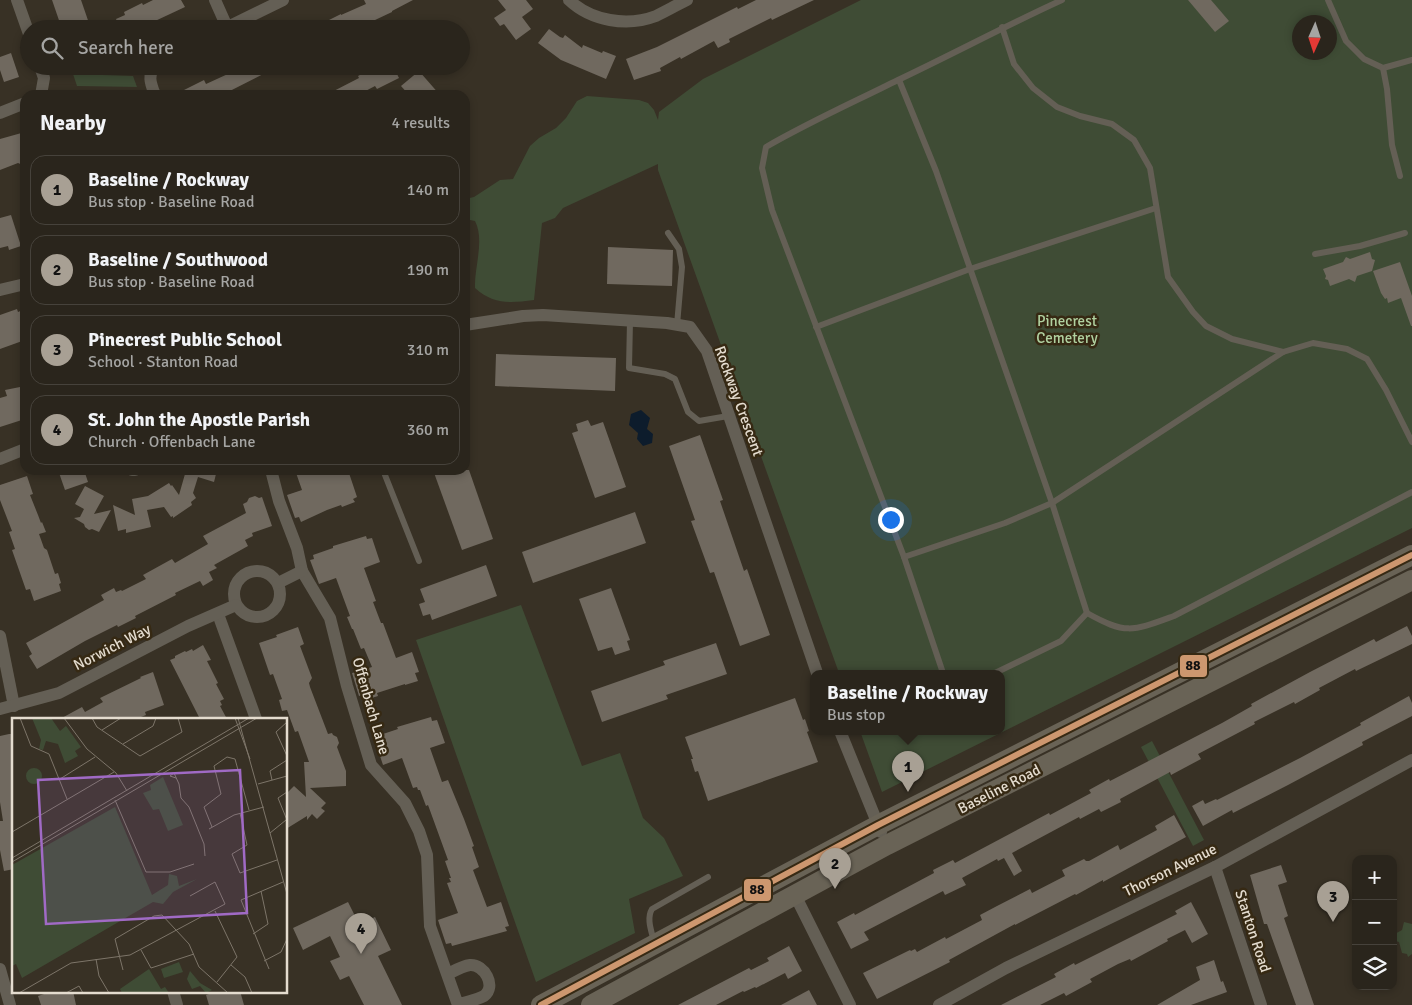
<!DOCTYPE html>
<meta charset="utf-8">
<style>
body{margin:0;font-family:Signika,sans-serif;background:#322d25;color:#f1f3f6}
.controls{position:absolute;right:15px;bottom:15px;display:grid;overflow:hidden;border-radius:10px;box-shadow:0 2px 8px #0003}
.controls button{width:45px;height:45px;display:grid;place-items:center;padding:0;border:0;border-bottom:1px solid #46423b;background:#2a251c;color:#f1f3f6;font:25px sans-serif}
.compass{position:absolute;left:1292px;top:15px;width:45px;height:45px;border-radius:50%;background:#2a251c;box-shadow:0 2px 8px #0003;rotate:183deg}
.you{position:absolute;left:890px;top:519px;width:18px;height:18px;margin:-12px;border:4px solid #fff;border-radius:50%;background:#1a73e8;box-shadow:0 0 0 8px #1a73e833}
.badge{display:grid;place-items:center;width:32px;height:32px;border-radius:50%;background:#a8a094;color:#111;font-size:16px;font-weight:700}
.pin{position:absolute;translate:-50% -41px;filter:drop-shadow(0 1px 2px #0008)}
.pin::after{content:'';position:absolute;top:26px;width:18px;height:15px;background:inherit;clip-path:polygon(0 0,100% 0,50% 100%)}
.popup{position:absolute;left:810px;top:670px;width:195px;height:65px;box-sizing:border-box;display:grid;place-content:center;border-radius:10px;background:#2a251c;filter:drop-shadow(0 1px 4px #0005);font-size:16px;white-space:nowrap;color:#a5a5a3}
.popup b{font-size:19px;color:#f1f3f6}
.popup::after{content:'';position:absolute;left:50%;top:100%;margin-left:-10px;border:10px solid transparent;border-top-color:#2a251c}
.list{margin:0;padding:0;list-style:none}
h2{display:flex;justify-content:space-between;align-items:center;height:65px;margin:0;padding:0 20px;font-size:21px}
h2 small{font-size:16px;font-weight:400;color:#a5a5a3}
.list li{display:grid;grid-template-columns:32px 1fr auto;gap:15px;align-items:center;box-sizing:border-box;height:70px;margin:0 10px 10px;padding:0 10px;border:1px solid #46423b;border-radius:15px}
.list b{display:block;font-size:19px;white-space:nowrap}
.list p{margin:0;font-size:16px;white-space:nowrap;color:#a5a5a3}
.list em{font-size:16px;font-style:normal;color:#a5a5a3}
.icon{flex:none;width:28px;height:28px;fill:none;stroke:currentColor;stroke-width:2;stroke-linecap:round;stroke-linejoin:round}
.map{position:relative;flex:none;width:1412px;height:1005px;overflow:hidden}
.search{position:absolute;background:#2a251c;box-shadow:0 2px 8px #0003;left:20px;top:20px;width:450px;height:55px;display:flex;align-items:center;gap:12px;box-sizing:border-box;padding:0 18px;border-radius:28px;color:#a5a5a3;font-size:19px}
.panel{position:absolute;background:#2a251c;box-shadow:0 2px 8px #0003;left:20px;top:90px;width:450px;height:385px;border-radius:15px}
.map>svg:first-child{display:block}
.green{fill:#3f4c35;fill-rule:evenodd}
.water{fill:#0d1c2c}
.building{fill:#70695f}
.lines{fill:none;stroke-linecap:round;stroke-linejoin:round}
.service{stroke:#645f55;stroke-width:6}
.minor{stroke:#645f55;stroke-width:12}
.primary{stroke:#696356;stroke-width:20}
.bus-1-casing{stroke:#362913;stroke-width:10}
.bus-1{stroke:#cd976f;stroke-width:6}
.labels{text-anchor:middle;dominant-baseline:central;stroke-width:5;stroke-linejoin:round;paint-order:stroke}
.park-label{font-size:15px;fill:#b0d1a0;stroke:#362913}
.street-label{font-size:15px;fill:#e4dccf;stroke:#362913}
.inset-road{fill:none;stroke:#7d7569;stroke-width:1}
.view{fill:#a06ac5;fill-opacity:0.15;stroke:#a06ac5;stroke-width:2.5}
.inset-edge{fill:none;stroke:#e4dccf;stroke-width:2.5}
.line-badge{stroke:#362913;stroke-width:2}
.pale-badge-label{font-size:14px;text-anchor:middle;font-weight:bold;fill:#111}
</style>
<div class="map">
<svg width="1412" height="1005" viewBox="0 0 1412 1005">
<rect width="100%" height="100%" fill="#383125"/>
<g class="green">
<path d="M861 0H1412V528L882 792 860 731H1002V673H839L658 170V164L563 208 555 218 542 223 534 300C510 303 494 305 475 288 474 268 485 240 475 221L465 219V199L474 197 500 180 513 179 530 146 539 138 556 128 566 118 577 101 587 96 639 100 648 103 654 110 658 120 659 112 703 79ZM1300 22H1330V52H1300Z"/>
<polygon points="73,74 133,76 137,87 77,86"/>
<polygon points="521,605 582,766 620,753 643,818 664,838 683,876 629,899 635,933 536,982 416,640"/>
<polygon points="1152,741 1204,840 1193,846 1141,747"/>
<polygon points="1404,922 1412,924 1412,954 1408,957 1407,954 1402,953 1399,942 1393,940 1393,935 1402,930"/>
</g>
<polygon class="water" points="641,410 650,418 647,429 653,434 652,443 643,446 637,439 638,433 629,425 631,414"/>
<g class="building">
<polygon points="52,0 81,0 91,29 62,29"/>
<polygon points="153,0 181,0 185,7 138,29 120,29 116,19 125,15 124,12 142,3 143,5"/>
<polygon points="364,0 413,0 392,11 392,12 356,29 311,29 341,14 341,15 366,4"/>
<polygon points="498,0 526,0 533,9 522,17 531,29 516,40 504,24 500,26 494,18 506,10"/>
<polygon points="756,0 814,0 772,20 771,18 729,39 730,42 718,48 714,41 681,59 680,57 660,68 661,71 634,80 626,59 657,47 737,7 738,9"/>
<polygon points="1188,0 1211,0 1229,21 1215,32"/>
<polygon points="549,29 560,37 563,38 565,35 582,48 583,45 602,53 603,51 616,56 606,79 561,60 538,43"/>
<polygon points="11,53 19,77 4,82 0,70 0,57"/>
<polygon points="234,66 279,66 222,95 174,95 204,80 206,84 230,73 228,69"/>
<polygon points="377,66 393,66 399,78 377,89 375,86 358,95 326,95 359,78 358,76"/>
<polygon points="419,71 440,95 409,95 401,86"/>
<polygon points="25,132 25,166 18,163 0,170 0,139"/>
<polygon points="11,215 21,246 9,250 8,246 0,248 0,218"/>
<polygon points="608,247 673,250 672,286 607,284"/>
<polygon points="1370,252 1372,259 1375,260 1372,271 1357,276 1355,282 1349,279 1330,286 1328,280 1325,279 1326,276 1323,269 1343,262 1346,257 1350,259"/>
<polygon points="1400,262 1412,296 1412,326 1411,326 1401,298 1388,303 1387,298 1385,299 1381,293 1373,271"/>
<polygon points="17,309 18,312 25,309 25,340 0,349 0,315"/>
<polygon points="496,354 616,358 615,391 495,386"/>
<polygon points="20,387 21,390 25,389 25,419 0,427 0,398 7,396 5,390"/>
<polygon points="588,420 591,426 603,422 626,487 595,498 572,433 578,431 576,424"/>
<polygon points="700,435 723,500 720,501 744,571 747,569 770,635 740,646 714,572 710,573 691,521 695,520 669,446"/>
<polygon points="58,470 84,470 88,482 65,490"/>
<polygon points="183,470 217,470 214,482 198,477 193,493 196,498 191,502 192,505 173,518 173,516 171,517 164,507 147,510 151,527 126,533 126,529 118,531 113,505 135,515 132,499 148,496 169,483 171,486 172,485 179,495 185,474 182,473"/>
<polygon points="295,470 348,470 357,497 353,499 355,502 342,507 341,505 327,510 301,522 299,517 295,518 287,495 302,490"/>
<polygon points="433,470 469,470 493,539 462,550"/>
<polygon points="27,476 33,494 30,495 38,515 41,523 42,522 46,532 39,534 44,548 47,550 55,574 58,573 61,583 59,584 61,591 34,601 30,589 26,590 12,550 15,549 9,532 12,531 0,500 0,485"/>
<polygon points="85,486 104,496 94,514 111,510 99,532 92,529 89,530 85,527 84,524 74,518 80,517 84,509 75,504"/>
<polygon points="255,496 259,498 262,497 272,526 252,533 253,536 245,540 248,546 214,565 217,568 209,572 213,580 203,586 200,581 175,593 176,595 135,616 136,618 118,627 117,625 85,641 37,669 29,656 32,654 26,643 104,600 101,595 114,588 116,592 121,590 122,591 146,579 143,575 172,559 175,563 208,544 203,536 246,513 243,504 247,502 249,498"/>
<polygon points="635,512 646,543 533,583 522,552"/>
<polygon points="366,536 367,539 372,538 380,562 364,568 376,601 373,602 381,623 383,623 396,658 412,652 419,672 415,673 418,681 405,685 405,684 377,693 378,696 365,700 363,695 359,696 352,673 372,667 364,648 361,649 353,629 352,629 347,617 350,616 336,578 319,584 310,560 314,559 313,555 333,548 333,546"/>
<polygon points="486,565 497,596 432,620 430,614 423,616 419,604 425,602 420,589"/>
<polygon points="611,588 630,640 627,641 630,650 615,655 612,647 598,651 579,599"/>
<polygon points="1407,626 1412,636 1412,644 1356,671 1355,669 1319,688 1320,690 1295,704 1294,702 1254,722 1255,724 1198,754 1201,759 1171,775 1170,772 1120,799 1121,802 1101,812 1099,809 1080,819 1079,817 1012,853 1022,871 1014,876 1004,858 998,861 997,859 962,878 966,885 945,895 943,891 864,932 869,940 851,949 837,922 854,913 855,915 934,873 933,870 953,860 955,863 1049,813 1050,815 1091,793 1089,790 1109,779 1110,781 1222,723 1252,706 1251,704 1310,672 1374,639 1376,642"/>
<polygon points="298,627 304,644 300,646 312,678 309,683 310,687 328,734 332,733 333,735 337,737 339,743 337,747 346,771 346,786 310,788 326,803 321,808 325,811 317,819 312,814 307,820 307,816 286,829 286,794 294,786 306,797 304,762 309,762 298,731 295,732 287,710 282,711 279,700 282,699 273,674 270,675 259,643 277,637 276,635"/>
<polygon points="716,643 727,674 666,695 668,699 602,722 591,691 665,665 663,661"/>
<polygon points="203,645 211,660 207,661 218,683 216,684 224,699 220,701 222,705 220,706 227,719 200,719 170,660 175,658 175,656 185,651 186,652 192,649 193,651"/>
<polygon points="153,672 164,705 145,712 146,715 136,719 60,719 82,707 85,712 103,702 100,698 141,678 140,677"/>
<polygon points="1409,696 1412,703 1412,716 1362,742 1363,745 1288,785 1233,813 1232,810 1203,826 1192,806 1203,800 1205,804 1216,799 1217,800 1300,758 1361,725 1360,723"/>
<polygon points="795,698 803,720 805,719 809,731 807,732 818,762 708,801 698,771 695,772 691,759 693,759 685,737"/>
<polygon points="431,717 432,721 437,720 445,743 430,748 442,782 448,780 464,819 474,846 472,847 479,867 473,870 487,907 501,902 509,926 505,927 507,931 452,946 451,943 446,944 438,920 458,913 447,883 451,882 449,878 451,878 445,861 448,860 428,805 426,806 420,790 418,790 417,787 413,788 402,758 383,765 375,741 379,740 377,736 398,729 397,727"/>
<polygon points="9,734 14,734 14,869 4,871 0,850 0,821 3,821 0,802 0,736"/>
<polygon points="1174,815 1186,837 1103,882 1103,880 1076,895 1075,894 1015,925 1015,924 949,960 950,962 877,999 863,973 910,950 911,951 915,949 917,952 945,937 946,939 982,920 980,915 997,906 1030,889 1032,893 1065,876 1062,870 1084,859 1086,861 1089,861 1118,845 1120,850 1157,830 1155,826"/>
<polygon points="1281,865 1287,882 1278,885 1288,916 1284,918 1314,1005 1296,1005 1267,924 1264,924 1250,875"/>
<polygon points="348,902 359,924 375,917 391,950 378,956 402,1005 364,1005 349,976 340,980 330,961 340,957 330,936 303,950 293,928"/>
<polygon points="1191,902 1208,934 1192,943 1185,930 1167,939 1168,941 1131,961 1130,959 1118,964 1090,979 1092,982 1066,996 1064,993 1040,1005 1001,1005 1056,977 1054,974 1074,963 1075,965 1177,914 1175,911"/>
<polygon points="789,946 802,971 788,979 785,973 756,988 755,987 744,992 743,991 716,1005 678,1005 749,968 751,970 769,961 767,958"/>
<polygon points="1214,960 1221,982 1223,981 1227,992 1191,1005 1157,1005 1200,980 1196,967"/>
<polygon points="809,990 817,1005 781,1005"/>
<polygon points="53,991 73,991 76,1005 41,1005 38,996"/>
<polygon points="218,991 240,991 244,1005 209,1005 206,995"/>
</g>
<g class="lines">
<g class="service">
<polyline points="1328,0 1346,41 1364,59 1383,68 1412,60"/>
<polyline points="1002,27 1014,64 1033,88 1057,107 1080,116 1112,124 1134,140 1150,168 1168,277 1193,312 1206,326 1232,339 1283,352"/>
<polyline points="1383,68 1387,89 1392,145 1400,176"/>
<path d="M899 80 936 171 1052 503 1087 613C1126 635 1133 631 1174 616L1412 492"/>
<polyline points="668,233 679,249 682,267 677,325"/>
<polyline points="1315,254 1360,246 1405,233"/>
<polyline points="630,321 629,368 665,374 675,379 688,412 699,421 728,416"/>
<polyline points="816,327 970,269 1156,208"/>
<polyline points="383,470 419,561"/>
<polyline points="904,557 1005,523 1052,503 1283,352 1313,343 1347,349 1367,359 1386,390 1412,442"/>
<path d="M943 673 904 557 772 210 762 168 766 147C809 122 854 102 898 80 953 54 1007 25 1062 0"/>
<polyline points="995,673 1061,641 1087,613"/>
<path d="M654 942C652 932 646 919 652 909L708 877"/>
</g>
<g class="minor">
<polyline points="17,0 29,34"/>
<polyline points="215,0 227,27"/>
<path d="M569 0C591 21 627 27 656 16 666 11 677 5 687 0"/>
<polyline points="224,29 283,0"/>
<polyline points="40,66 44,78 41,95"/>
<path d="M155 66C147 76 151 84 155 95"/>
<polyline points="0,113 25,103"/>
<polyline points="0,290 25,284"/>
<polyline points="465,325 523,316 543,315 667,323 690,327 707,351 817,673"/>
<polyline points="0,459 25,449"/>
<polyline points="132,470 135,470"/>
<path d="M271 470 279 501 297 548 302 571 330 618 347 686 371 765 405 803 419 831 427 855 430 926 458 1005C465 1002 477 1000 484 996 497 986 484 964 470 965 462 966 454 971 448 974"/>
<circle cx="257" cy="594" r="23"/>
<polyline points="278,583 302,571"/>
<polyline points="218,614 256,719"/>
<polyline points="0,636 14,706"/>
<polyline points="0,709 59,693 188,626 236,605"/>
<polyline points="840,731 881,832"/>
<polyline points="1215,867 1261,1005"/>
<polyline points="795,895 850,1005"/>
<polyline points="0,969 10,1005"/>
<polyline points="173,991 177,1005"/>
<polyline points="939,1005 1006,968 1215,867 1412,760"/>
</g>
<g class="primary">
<polyline points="541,1005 878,825 1412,555"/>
<polyline points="591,1005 887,845 1412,580"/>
</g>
<defs>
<polyline id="bus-1" points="541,1005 878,825 1412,555"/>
</defs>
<use href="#bus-1" class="bus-1-casing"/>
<use href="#bus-1" class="bus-1"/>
</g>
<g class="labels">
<g class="park-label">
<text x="1067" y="321">Pinecrest<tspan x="1067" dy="17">Cemetery</tspan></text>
</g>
<g class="street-label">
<text transform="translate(739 401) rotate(70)">Rockway Crescent</text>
<text transform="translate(112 647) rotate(-27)">Norwich Way</text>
<text transform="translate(371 706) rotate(74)">Offenbach Lane</text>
<text transform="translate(999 789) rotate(-27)">Baseline Road</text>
<text transform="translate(1170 870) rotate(-26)">Thorson Avenue</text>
<text transform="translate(1253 931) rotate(72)">Stanton Road</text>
</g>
</g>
<g transform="translate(12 718)">
<rect width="275" height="275" fill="#383125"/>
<path d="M20 0H39L48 13 54 8 69 29 63 33 66 38 53 45 46 26 34 23 31 32 27 31 29 22ZM14 58a8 8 0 1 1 16 0a8 8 0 1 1-16 0ZM151 59 171 107 156 113 147 91 141 92 131 75 139 72 138 67ZM103 89 140 177 156 167 157 156 165 158 167 168 185 161 161 174 151 186 141 184 10 260 4 246 0 248V147ZM167 244 171 254 152 260 149 251ZM137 251 149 271 153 269 157 275H110L108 271ZM178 253 188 265 200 272 194 275 188 268 180 271 175 261Z" fill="#3f4c35"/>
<path class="inset-road" d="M8 0 19 28 37 36 55 81M52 0 75 31 104 55 115 73M80 0 85 9 128 38 170 14 166 0M223 0 238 41M226 0 275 176M275 4 264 14 275 38M90 12 109 0M111 26 141 8 144 0M164 60 158 58 162 55 167 66 169 80 177 89 192 126 193 138M48 61 83 39M260 62 258 53 275 42M246 66 275 58M275 74 266 80 275 102M103 82 134 154H158L182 146M200 109 192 89 209 76 202 48 215 39 223 41 237 92M197 111 222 97 252 89M0 114 102 54M258 115 274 102M220 136 228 155 265 142M220 136 235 127 228 95M0 140 237 0M0 144 245 0M203 193 225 239 205 264M241 216 256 206 249 173M129 232 139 250 182 236M84 241 87 258 97 275M252 243 269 234 275 221M219 247 233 259 240 275M257 251 229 182 271 164M111 252 103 221 142 198 150 197 177 226 187 249 216 275M7 275 59 245 118 237 213 186 203 164 178 178M54 275 67 268 71 275"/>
<path class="view" d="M228 52 235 195 34 206 26 62Z"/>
<rect width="275" height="275" class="inset-edge"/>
</g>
<g class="line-badge">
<rect x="1179" y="654" width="29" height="24" rx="5" fill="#cd976f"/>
<rect x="743" y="878" width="29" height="24" rx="5" fill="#cd976f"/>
</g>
<g class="pale-badge-label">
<text x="1193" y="670">88</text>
<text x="757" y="894">88</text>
</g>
</svg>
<div class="controls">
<button>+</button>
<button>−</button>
<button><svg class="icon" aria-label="layers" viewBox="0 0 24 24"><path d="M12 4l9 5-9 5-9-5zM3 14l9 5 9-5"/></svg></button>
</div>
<svg class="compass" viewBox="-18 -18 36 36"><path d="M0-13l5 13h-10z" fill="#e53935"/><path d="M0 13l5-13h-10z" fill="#a5a5a3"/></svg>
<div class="you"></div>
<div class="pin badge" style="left:908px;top:792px">1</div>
<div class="popup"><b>Baseline / Rockway</b>Bus stop</div>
<div class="pin badge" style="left:835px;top:889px">2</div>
<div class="pin badge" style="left:1333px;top:922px">3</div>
<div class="pin badge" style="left:361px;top:954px">4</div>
<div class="search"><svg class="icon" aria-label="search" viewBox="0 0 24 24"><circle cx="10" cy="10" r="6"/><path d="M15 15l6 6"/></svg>Search here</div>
<section class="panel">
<h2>Nearby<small>4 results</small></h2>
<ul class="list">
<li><span class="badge">1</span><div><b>Baseline / Rockway</b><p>Bus stop · Baseline Road</p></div><em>140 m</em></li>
<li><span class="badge">2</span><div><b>Baseline / Southwood</b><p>Bus stop · Baseline Road</p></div><em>190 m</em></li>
<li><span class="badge">3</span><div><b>Pinecrest Public School</b><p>School · Stanton Road</p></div><em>310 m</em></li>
<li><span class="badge">4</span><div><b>St. John the Apostle Parish</b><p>Church · Offenbach Lane</p></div><em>360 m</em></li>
</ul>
</section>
</div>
